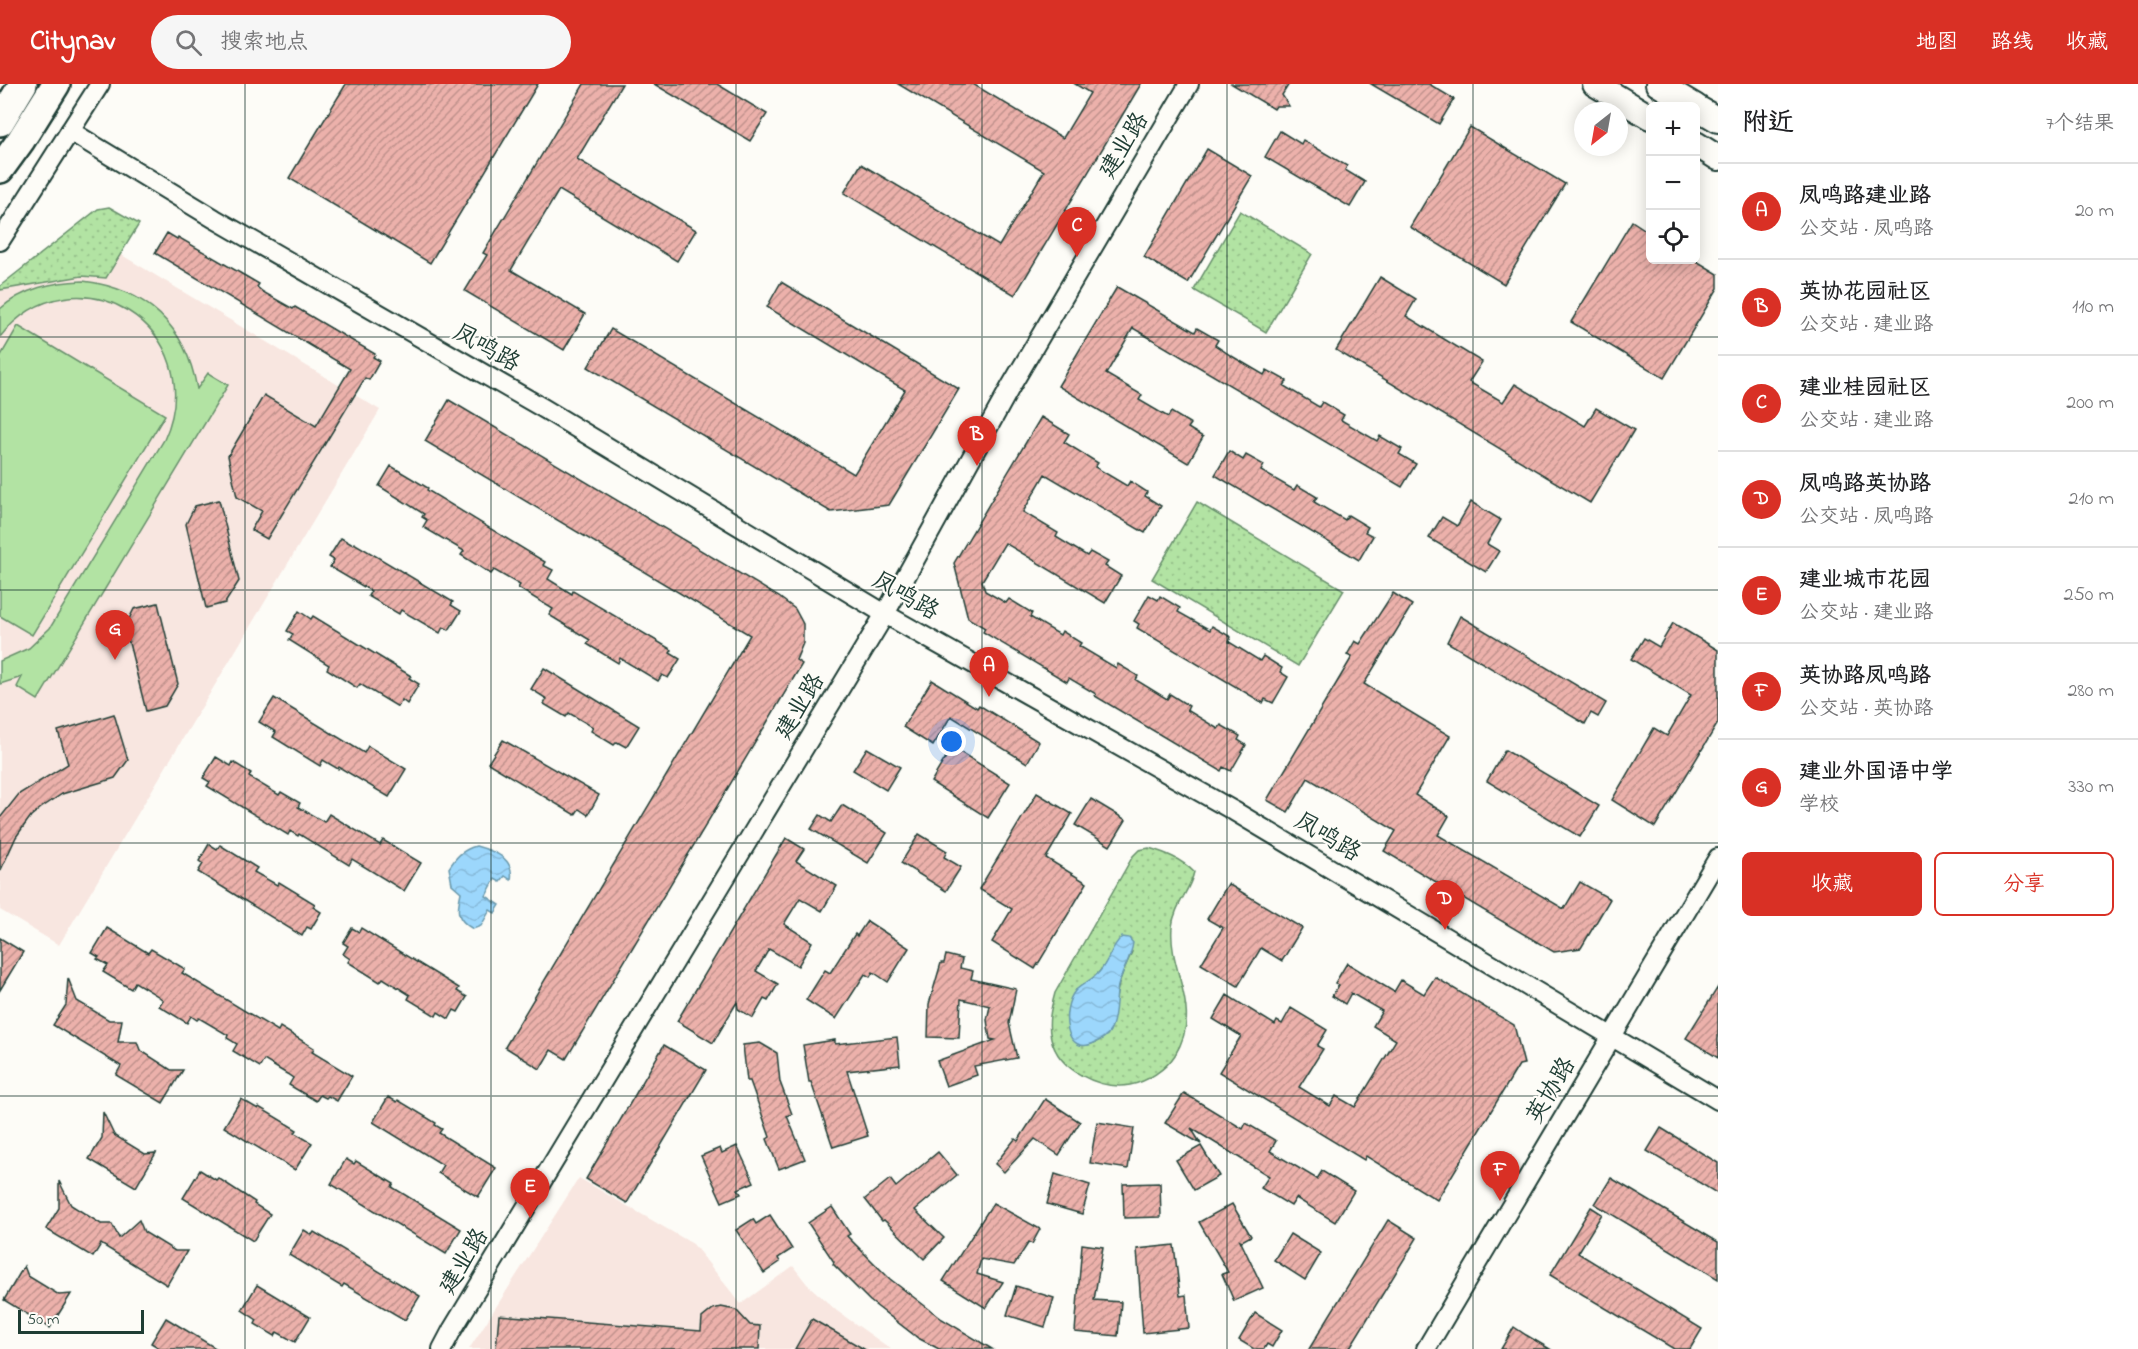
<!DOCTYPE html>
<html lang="zh">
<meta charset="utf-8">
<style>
body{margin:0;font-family:"Indie Flower","LXGW WenKai TC",sans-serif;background:#f6f6f6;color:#202124}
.controls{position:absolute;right:18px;top:18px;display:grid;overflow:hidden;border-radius:9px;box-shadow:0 3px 15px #0003}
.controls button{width:54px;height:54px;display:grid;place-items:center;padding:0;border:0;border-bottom:2px solid #e0e0e0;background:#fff;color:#202124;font:30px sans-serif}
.compass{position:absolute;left:1574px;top:18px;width:54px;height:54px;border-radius:50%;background:#fff;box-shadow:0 3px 15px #0003;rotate:211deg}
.scale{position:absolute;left:18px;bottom:15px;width:126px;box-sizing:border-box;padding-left:6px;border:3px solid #1f3d34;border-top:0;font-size:16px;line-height:21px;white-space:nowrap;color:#1f3d34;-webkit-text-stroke:4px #fdfcf7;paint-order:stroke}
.you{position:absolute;left:952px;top:658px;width:21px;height:21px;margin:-15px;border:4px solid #fff;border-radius:50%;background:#1a73e8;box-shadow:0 0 0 9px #1a73e833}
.badge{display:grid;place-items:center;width:39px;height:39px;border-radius:50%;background:#d93025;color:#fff;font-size:20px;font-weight:700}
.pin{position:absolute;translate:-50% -50px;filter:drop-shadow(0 2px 3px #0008)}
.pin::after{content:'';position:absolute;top:32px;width:21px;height:18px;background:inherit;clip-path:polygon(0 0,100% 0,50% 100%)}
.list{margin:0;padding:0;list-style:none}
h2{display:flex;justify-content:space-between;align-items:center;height:78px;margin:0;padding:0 24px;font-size:26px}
h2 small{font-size:20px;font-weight:400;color:#757577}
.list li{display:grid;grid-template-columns:39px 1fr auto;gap:18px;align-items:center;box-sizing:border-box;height:96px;padding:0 24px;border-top:2px solid #e0e0e0}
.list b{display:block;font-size:22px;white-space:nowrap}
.list p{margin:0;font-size:20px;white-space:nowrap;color:#757577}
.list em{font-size:20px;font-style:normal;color:#757577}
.actions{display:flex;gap:12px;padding:18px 24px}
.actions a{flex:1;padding:14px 0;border:2px solid #d93025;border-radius:9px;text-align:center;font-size:21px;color:#d93025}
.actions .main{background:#d93025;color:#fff}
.icon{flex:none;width:33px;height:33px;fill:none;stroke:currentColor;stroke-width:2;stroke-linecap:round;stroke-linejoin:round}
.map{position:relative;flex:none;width:1718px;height:1265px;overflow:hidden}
header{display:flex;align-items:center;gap:36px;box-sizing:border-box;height:84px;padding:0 30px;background:#d93025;color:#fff}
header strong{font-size:28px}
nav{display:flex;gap:33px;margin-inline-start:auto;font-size:21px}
.search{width:420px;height:54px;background:#f6f6f6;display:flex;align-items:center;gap:15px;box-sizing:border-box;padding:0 21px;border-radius:33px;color:#757577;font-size:22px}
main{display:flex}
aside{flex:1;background:#fff}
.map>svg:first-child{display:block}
.built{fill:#f8e6e0}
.grass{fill:url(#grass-dots);stroke:#68906c;stroke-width:1.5;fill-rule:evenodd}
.pitch{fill:#b2e3a3;stroke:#68906c;stroke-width:1.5}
.water{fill:url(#water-waves);stroke:#6a99ac;stroke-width:1.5}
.building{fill:url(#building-hatch);stroke:#1f3d34;stroke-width:1.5}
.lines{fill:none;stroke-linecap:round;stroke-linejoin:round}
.minor-casing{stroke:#1f3d34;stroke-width:22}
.major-casing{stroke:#1f3d34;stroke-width:28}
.highway-casing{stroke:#1f3d34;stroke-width:32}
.minor{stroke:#fdfcf7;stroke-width:18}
.major{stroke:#fdfcf7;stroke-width:24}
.highway{stroke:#fdfcf7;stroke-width:27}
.grid{fill:none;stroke:#1f3d34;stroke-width:1.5;stroke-opacity:0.55}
.labels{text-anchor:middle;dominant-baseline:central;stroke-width:4.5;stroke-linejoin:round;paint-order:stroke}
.street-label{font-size:24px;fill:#1f3d34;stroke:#fdfcf7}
</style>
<header>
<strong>Citynav</strong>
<div class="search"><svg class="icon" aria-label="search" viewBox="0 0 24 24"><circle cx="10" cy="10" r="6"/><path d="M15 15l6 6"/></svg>搜索地点</div>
<nav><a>地图</a><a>路线</a><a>收藏</a></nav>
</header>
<main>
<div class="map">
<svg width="1718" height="1265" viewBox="0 0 1718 1265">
<defs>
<pattern id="grass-dots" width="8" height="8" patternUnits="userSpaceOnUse" patternTransform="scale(1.5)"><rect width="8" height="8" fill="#b2e3a3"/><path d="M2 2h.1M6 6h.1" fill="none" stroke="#99c48d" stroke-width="1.8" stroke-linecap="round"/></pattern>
<pattern id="water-waves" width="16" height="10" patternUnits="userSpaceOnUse" patternTransform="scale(1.5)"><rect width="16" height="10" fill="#9cd7fc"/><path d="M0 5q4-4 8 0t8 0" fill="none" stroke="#86b9d9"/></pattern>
<pattern id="building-hatch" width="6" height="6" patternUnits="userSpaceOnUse" patternTransform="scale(1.5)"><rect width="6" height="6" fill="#ecb1ab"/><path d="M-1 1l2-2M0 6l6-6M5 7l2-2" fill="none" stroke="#bf918c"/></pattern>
</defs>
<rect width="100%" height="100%" fill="#fdfcf7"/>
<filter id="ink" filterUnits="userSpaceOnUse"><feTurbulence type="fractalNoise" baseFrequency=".0167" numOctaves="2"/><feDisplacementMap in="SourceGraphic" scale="12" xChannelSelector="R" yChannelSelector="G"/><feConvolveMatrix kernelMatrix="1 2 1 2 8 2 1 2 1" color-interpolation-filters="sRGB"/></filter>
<g filter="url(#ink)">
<g class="built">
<polygon points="120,170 380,326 59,861 0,826 0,206 82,192 106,194"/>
<polygon points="579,1094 693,1160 741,1220 793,1182 807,1200 837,1227 891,1265 469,1265"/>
</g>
<g class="grass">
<polygon points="109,123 139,140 106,194 82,192 0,206 0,202 98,125"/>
<polygon points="1240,127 1312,170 1266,248 1194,206"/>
<polygon points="1197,418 1344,506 1298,582 1152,495"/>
<path d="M1149 764C1166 769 1181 775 1194 788 1190 807 1174 822 1172 843 1168 888 1204 924 1175 971 1166 985 1147 998 1130 1001 1099 1006 1058 986 1051 954 1047 939 1051 924 1055 909L1133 772 1139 766ZM1132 868C1127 879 1122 888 1119 900 1113 922 1115 960 1084 961L1076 906C1092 898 1103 886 1111 870Z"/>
</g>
<g class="pitch">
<path d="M83 197C147 205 186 242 197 305L208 289 228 301 38 616 17 603 22 593 0 600V577L29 564 50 544 164 356C214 244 74 159 0 253V225C24 204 53 198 83 197Z"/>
<polygon points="18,242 165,331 32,551 0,532 0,273"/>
</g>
<g class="water">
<path d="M476 762C494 767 515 774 511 796L505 792 500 798 495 795 486 812 500 821 495 829 490 826 481 842 473 845C455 835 457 826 461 808L452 800 449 784C456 773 462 766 476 762Z"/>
<path d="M1122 853 1129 854 1133 859C1131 874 1122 887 1118 902 1115 916 1117 934 1110 947 1107 952 1101 956 1096 958 1064 975 1060 925 1075 907 1081 900 1093 896 1100 887 1109 877 1111 862 1122 853Z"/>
</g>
<g class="building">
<polygon points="346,0 538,0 430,179 289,94"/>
<polygon points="584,0 622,0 577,75 696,146 677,177 559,106 511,186 585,230 564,266 465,207 487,171 483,169"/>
<polygon points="654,0 717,0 767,30 750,57"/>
<polygon points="898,0 973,0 1063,54 1090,9 1075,0 1141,0 1015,211 844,109 861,80 999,162 1044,87"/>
<polygon points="1232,0 1289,0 1282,11 1289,22 1276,22 1274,25"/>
<polygon points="1371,0 1429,0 1454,15 1439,40"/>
<polygon points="1470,43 1565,100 1504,200 1410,143"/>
<polygon points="1280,47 1301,60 1303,56 1347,82 1345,86 1365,98 1350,123 1265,73"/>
<polygon points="1207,65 1252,92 1188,199 1144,173"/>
<polygon points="1632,137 1650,149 1650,176 1695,176 1718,190 1718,204 1664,294 1571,238"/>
<polygon points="167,149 177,155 178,153 247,193 259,200 257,203 263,208 293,225 295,223 375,270 373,273 380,277 369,296 365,294 267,455 251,446 262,427 237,413 228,372 264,311 316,342 350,285 155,169"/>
<polygon points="1380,193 1416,215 1406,232 1482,278 1469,298 1503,318 1515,300 1585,342 1596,324 1634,346 1590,419 1336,266"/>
<polygon points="781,198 959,305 889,421 831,428 588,283 611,245 854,390 905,306 767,223"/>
<polygon points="1117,203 1195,248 1197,244 1218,256 1215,261 1230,271 1264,291 1267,286 1287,297 1284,302 1319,323 1322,318 1344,331 1341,336 1377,357 1380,352 1402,365 1399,370 1416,380 1402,403 1133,244 1106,290 1142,311 1139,316 1168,333 1171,328 1191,340 1188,344 1203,353 1188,379 1058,302"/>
<polygon points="449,316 779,513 795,525 803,540 803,559 796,576 802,580 566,975 551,966 540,985 505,963 750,551 425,357"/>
<polygon points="1041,333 1069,350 1064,358 1098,379 1095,383 1127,402 1130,397 1147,408 1145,412 1161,422 1145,449 1045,390 1023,428 1058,449 1056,453 1087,472 1090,468 1108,478 1105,482 1121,492 1105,519 1005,459 982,497 985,507 1006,519 1009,515 1032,529 1030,533 1060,551 1062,547 1081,559 1079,562 1116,584 1118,580 1138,592 1136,596 1167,615 1170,610 1189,622 1187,626 1218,645 1221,641 1240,652 1238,656 1246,661 1231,687 1223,683 1221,687 1095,612 1096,610 1069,594 1067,598 983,548 985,544 968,534 954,479"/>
<polygon points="1229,367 1243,376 1246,371 1264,381 1261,387 1294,406 1297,401 1317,413 1314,418 1345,436 1348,431 1368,443 1365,448 1373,452 1359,476 1215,391"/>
<polygon points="391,382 428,404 427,406 545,478 543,481 553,486 548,495 572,510 573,507 672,566 670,569 680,575 668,594 662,591 658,597 620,574 618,579 587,560 590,556 549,531 553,525 518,504 520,501 494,486 491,490 461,471 464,467 423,443 427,436 422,433 424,430 379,402"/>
<polygon points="219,416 239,497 225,519 206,524 186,440 195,422"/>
<polygon points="1471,418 1501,436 1487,460 1499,467 1486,488 1429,454 1442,433 1457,442"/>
<polygon points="341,454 353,461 354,459 453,518 451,521 461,527 449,546 443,543 440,549 401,526 399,530 368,512 371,507 330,483 334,476 329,473"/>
<polygon points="1393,509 1412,521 1364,600 1450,652 1415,711 1449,732 1438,751 1564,825 1580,798 1610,815 1581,864 1554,868 1384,767 1396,747 1308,694 1288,728 1267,716 1352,573 1347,571 1355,557 1360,560"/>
<polygon points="1149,511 1158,516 1160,512 1180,524 1178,528 1210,546 1212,542 1231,553 1229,558 1260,577 1263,572 1282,584 1280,588 1288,593 1273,619 1265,615 1263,619 1137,544 1139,540 1134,537"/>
<polygon points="158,519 178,600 165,622 146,627 125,543 134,525"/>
<polygon points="299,527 311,535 313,532 411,592 409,594 419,600 407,620 402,616 398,623 360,600 357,604 327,585 329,581 289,556 293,550 287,547"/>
<polygon points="1460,532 1606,619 1598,633 1591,629 1585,640 1447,558"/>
<polygon points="1673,539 1718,566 1718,639 1655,743 1612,716 1654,644 1667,652 1691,611 1631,575 1644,554 1659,563"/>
<polygon points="544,584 639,642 626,663 617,658 614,661 591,647 593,643 569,629 566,633 544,620 547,615 531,605"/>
<polygon points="932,596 977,624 979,621 1039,658 1027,679 951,632 933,662 903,643"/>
<polygon points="274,614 364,669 368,662 406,685 389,713 339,683 338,685 323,676 320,682 273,653 276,648 259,638"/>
<polygon points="114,630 128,676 115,694 62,710 41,724 31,732 16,753 0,788 0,734 19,710 68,680 58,647"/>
<polygon points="503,656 599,711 588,731 579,725 575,731 488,679"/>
<polygon points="952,663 1010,699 988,734 931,698"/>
<polygon points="867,664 900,683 886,706 853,686"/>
<polygon points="1505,666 1599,722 1580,753 1487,697"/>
<polygon points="216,673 231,682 233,678 251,689 249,693 279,711 281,708 300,719 298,723 324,738 329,730 380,761 383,756 421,779 404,807 352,775 349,781 299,750 298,752 290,747 288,751 207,702 210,698 203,694"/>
<polygon points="1037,709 1072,730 1046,774 1087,799 1035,885 992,858 1012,825 979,805"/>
<polygon points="1091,715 1126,736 1110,762 1075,741"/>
<polygon points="842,721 887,749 868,779 811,745 820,731 831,738"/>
<polygon points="919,750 947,767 944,773 961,783 946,807 901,779"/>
<polygon points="786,754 804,765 796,777 837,802 822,827 800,814 784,840 812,858 798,882 769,865 756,887 778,900 768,917 764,915 753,934 738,925 737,918 713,959 677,937"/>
<polygon points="209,760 217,765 220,761 257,784 254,788 277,801 279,798 315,820 313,823 321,828 311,845 307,843 302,852 198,788 203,780 199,777"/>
<polygon points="1228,800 1302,844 1282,877 1261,864 1238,902 1201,880 1223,844 1207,835"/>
<polygon points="867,837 909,864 888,898 873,888 870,893 865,890 836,935 806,916 825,886 830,889 855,850 857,852"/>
<polygon points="107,844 148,869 151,865 185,885 182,889 278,947 280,943 314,964 312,968 352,992 337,1017 328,1012 326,1014 320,1011 316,1017 289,1001 293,994 287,990 264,976 260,983 233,967 237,960 227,954 228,951 199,934 197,936 191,932 187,939 159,922 163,916 158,912 135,898 131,905 103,888 108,881 97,875 99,873 92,869"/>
<polygon points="352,844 359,848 361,844 459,904 457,907 467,913 458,928 454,926 449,935 438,928 436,932 408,915 410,911 383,894 380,898 348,878 350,875 343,870 348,862 343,859"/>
<polygon points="0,854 23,868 0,906"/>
<polygon points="946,871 962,875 960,884 973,887 971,895 1016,905 1009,939 1017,974 974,982 977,991 946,1002 937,977 995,956 990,955 987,936 990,922 961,915 959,954 928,953 929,920 941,879 944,879"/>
<polygon points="1347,879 1394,908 1401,896 1424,910 1435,893 1514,941 1524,980 1519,981 1437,1116 1366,1072 1364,1076 1219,988 1241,952 1213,935 1227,911 1275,941 1277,937 1282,940 1291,924 1327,946 1317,962 1323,965 1299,1003 1330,1022 1336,1012 1355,1023 1396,956 1373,942 1382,927 1351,909 1345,920 1332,912 1339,901 1335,899"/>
<polygon points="68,894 77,917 109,936 122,936 118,958 137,958 140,966 171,986 183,986 163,1019 116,991 121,982 53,941 66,921"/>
<polygon points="1718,903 1718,974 1686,954"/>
<polygon points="897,953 900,981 847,987 868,1052 833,1063 811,998 809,998 803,961 835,956 835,960"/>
<polygon points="760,959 777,969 780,998 792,1030 787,1032 805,1075 779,1085 767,1055 770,1053 750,997 747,997 743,961"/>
<polygon points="664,961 706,986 627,1119 586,1095"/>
<polygon points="1184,1009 1243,1045 1246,1039 1276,1057 1270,1067 1317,1095 1322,1087 1354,1107 1335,1138 1296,1114 1291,1122 1261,1104 1269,1092 1191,1044 1201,1060 1165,1039"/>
<polygon points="388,1013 397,1018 398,1016 436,1039 435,1041 442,1045 439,1049 496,1084 478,1113 438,1089 443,1081 373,1038"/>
<polygon points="241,1015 258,1025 259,1023 297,1046 295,1049 312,1059 295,1086 224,1043"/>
<polygon points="1045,1015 1080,1038 1059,1071 1035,1055 1004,1088 995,1080 1015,1055 1018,1057"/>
<polygon points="103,1028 114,1051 145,1070 156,1069 136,1103 89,1075 102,1054"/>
<polygon points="1097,1038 1134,1044 1128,1085 1090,1079"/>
<polygon points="1661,1044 1718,1079 1718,1110 1647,1067"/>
<polygon points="737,1062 754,1098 738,1105 741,1110 722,1118 701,1072 720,1064 722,1069"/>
<polygon points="1201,1062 1219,1092 1194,1106 1176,1076"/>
<polygon points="938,1068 957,1091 915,1126 944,1154 924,1175 884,1136 882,1137 865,1115 890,1095 896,1103"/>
<polygon points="346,1075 354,1080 356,1077 394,1100 392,1103 461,1145 446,1170 331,1100"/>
<polygon points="200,1086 216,1096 218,1094 255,1118 254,1120 270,1130 253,1157 183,1114"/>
<polygon points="1055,1090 1090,1101 1082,1130 1047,1120"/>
<polygon points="1611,1094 1718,1158 1718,1195 1595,1120"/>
<polygon points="59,1097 71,1121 101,1140 112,1140 119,1154 139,1136 144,1148 175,1167 187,1167 167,1201 101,1160 93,1173 46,1145 59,1124"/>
<polygon points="1160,1099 1161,1133 1124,1134 1123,1100"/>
<polygon points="993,1119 1040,1145 1032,1160 1029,1158 1014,1181 981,1175 977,1190 1003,1198 986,1224 943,1197"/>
<polygon points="1232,1120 1251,1152 1242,1157 1240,1156 1263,1204 1234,1217 1222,1190 1228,1188 1199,1138"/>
<polygon points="832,1123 850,1150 847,1152 890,1195 942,1235 992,1265 939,1265 918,1254 870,1217 833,1180 834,1178 808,1139"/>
<polygon points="1591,1123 1602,1130 1578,1169 1702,1245 1690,1265 1674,1265 1550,1191"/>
<polygon points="770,1131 792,1165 778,1174 780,1178 764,1189 736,1146 753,1135 756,1140"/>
<polygon points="1388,1136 1417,1154 1349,1265 1309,1265"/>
<polygon points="304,1146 312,1151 314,1148 420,1212 405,1236 344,1200 342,1203 289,1171"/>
<polygon points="1290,1150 1321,1169 1305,1196 1274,1176"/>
<polygon points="1082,1160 1103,1163 1094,1216 1121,1218 1118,1252 1075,1248"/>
<polygon points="1174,1161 1180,1212 1186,1211 1189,1244 1143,1249 1137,1165"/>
<polygon points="24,1182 28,1192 59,1211 71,1210 50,1244 4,1216"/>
<polygon points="257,1201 310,1233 295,1258 277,1248 275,1252 255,1240 257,1236 242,1226"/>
<polygon points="1016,1202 1054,1214 1045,1243 1007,1231"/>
<polygon points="721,1223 736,1226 750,1241 760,1242 759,1265 496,1265 499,1231 701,1247 702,1234 713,1225"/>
<polygon points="1255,1229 1282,1246 1272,1263 1267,1260 1264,1265 1254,1265 1239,1256"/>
<polygon points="166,1234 217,1265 161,1265 151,1259"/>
<polygon points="812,1235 864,1265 795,1265"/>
<polygon points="1514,1243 1526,1251 1550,1265 1501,1265"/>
</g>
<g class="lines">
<defs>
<g id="minor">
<polyline points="70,47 215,135 543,324 885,530 1234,727 1718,1016"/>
<polyline points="0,157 100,0"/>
<polyline points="442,1265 452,1246 885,530 1011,302 1189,0"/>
<polyline points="1426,1265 1718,774"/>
</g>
<g id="major">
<polyline points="1595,0 1650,33"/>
<polyline points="1658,0 1695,22"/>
<polyline points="1696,23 1718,36"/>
<polyline points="1696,60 1718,74"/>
</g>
<g id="highway">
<polyline points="0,38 23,0"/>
<polyline points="0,85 21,56 56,0"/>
</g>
</defs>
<use href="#minor" class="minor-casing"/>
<use href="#major" class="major-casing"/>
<use href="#highway" class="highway-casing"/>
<use href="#minor" class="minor"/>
<use href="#major" class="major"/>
<use href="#highway" class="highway"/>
</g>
</g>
<path class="grid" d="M245 0V1265M491 0V1265M736 0V1265M982 0V1265M1227 0V1265M1473 0V1265M0 253H1718M0 506H1718M0 759H1718M0 1012H1718"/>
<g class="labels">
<g class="street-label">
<text transform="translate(1125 62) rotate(-59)">建业路</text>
<text transform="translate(486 265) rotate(29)">凤鸣路</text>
<text transform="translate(905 513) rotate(30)">凤鸣路</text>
<text transform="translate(801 623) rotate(-59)">建业路</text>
<text transform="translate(1327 754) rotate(31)">凤鸣路</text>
<text transform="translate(1552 1007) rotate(-59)">英协路</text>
<text transform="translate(465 1178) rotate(-59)">建业路</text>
</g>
</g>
</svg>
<div class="controls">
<button>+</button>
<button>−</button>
<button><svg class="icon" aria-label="locate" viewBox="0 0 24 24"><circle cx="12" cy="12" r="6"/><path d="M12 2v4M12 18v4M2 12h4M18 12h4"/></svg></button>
</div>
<svg class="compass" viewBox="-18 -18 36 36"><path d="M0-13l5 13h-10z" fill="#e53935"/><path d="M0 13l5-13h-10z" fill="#757577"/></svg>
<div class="scale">50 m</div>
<div class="you"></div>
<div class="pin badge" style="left:989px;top:613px">A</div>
<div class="pin badge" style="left:977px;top:382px">B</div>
<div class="pin badge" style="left:1077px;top:173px">C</div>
<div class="pin badge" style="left:1445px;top:846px">D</div>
<div class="pin badge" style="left:530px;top:1134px">E</div>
<div class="pin badge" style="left:1500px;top:1117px">F</div>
<div class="pin badge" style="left:115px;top:576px">G</div>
</div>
<aside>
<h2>附近<small>7个结果</small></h2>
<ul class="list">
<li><span class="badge">A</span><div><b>凤鸣路建业路</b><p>公交站 · 凤鸣路</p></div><em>20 m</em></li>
<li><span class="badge">B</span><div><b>英协花园社区</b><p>公交站 · 建业路</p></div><em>110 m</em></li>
<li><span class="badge">C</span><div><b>建业桂园社区</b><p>公交站 · 建业路</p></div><em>200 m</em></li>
<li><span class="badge">D</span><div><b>凤鸣路英协路</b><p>公交站 · 凤鸣路</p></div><em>210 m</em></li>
<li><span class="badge">E</span><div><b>建业城市花园</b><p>公交站 · 建业路</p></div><em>250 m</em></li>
<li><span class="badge">F</span><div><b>英协路凤鸣路</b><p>公交站 · 英协路</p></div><em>280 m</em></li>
<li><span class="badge">G</span><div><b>建业外国语中学</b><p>学校</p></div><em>330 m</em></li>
</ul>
<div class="actions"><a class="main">收藏</a><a>分享</a></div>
</aside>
</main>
